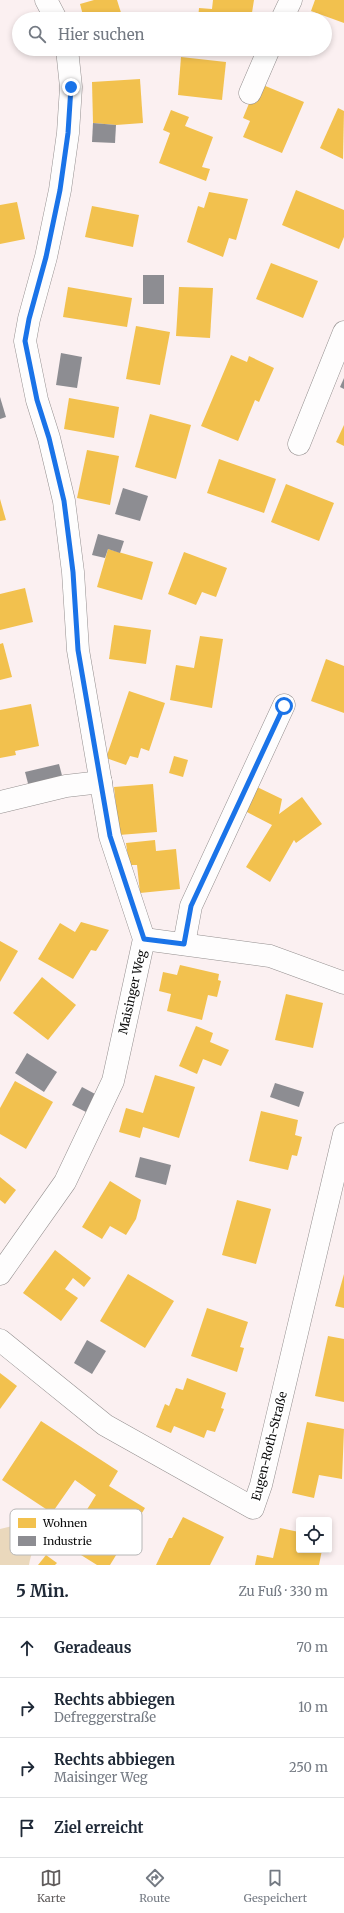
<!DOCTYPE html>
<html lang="de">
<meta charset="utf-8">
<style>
body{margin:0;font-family:Merriweather,serif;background:#f6f6f7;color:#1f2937}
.controls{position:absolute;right:12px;bottom:12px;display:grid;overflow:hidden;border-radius:4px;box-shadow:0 2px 6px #0003}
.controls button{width:36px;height:36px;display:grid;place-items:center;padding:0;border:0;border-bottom:1px solid #e0e1e3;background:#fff;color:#1f2937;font:20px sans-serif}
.stop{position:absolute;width:12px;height:12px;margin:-9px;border:3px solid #1a73e8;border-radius:50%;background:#fff}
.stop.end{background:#1a73e8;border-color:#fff;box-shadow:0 1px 4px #0008}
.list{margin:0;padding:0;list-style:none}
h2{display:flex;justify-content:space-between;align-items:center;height:52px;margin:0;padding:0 16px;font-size:17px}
h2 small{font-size:13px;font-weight:400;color:#747a83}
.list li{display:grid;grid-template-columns:26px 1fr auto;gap:12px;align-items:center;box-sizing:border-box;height:60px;padding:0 16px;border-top:1px solid #e0e1e3}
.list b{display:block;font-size:15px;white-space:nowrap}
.list p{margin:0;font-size:13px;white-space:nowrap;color:#747a83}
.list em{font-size:13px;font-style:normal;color:#747a83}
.icon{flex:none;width:22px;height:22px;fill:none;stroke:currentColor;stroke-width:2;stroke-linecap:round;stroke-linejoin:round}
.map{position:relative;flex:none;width:344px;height:1565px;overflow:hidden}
.search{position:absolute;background:#fff;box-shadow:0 2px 6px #0003;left:12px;right:12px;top:12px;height:44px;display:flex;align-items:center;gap:10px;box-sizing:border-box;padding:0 14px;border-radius:22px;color:#747a83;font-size:15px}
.sheet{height:292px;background:#fff}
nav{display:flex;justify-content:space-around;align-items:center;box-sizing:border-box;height:56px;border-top:1px solid #e0e1e3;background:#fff;font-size:11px;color:#747a83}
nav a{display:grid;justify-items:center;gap:2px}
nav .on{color:#605c5c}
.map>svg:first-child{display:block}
.forest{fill:#ead8bc}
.homes{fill:#f2c14e}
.industry{fill:#8d8d92}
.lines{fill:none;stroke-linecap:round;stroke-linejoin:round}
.minor-casing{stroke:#948f8f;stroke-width:23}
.minor{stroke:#fefdfd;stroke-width:22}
.route{stroke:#1a73e8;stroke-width:5}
.labels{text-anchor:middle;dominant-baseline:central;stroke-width:4;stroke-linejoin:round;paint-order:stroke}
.street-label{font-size:12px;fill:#0c0c0c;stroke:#fff}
.key{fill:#fff;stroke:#b6b6b6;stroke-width:1}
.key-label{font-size:11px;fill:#0c0c0c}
</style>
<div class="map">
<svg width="344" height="1565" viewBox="0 0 344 1565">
<rect width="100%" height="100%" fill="#fbf0f1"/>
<path class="forest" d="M25 1523H30L35 1526C39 1540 31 1551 29 1565H0V1529Z"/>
<g class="homes">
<polygon points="94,0 117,0 123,19 84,19 80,4"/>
<polygon points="213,0 254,0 251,19 236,17 236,19 198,19 199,8 212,9"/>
<polygon points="315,0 344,0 344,23 311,11"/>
<polygon points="181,57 226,62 222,100 178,95"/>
<polygon points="140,79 143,123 116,125 93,123 92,82"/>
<polygon points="263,85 304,102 282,153 243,137 250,121 243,118 250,101 256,103"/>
<polygon points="338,108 344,111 343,159 320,148"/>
<polygon points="171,110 189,117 185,126 213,137 202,167 210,169 206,181 159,163 170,133 163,130"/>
<polygon points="296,190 344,210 344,237 339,249 282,225"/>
<polygon points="209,192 248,199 236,240 229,238 223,257 187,242 198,206 204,208"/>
<polygon points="17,202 25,239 0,244 0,205"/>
<polygon points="92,206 139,215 133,247 85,237"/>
<polygon points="271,263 318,281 303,318 256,299"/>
<polygon points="68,287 132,298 127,327 63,317"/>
<polygon points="179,287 213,288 210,338 176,336"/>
<polygon points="136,326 170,332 160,385 126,379"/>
<polygon points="231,355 247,362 249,356 274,368 259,402 255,400 238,441 201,426"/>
<polygon points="69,398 119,407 114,438 64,429"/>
<polygon points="150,414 191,425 176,479 135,467"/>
<polygon points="344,425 344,446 336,442"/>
<polygon points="87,450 119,456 110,505 77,498"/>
<polygon points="219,459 276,479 264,513 207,493"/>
<polygon points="286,484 334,503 319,541 271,522"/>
<polygon points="0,499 6,520 0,521"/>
<polygon points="108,549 153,562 142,600 97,587"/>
<polygon points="184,552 227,568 216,597 202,592 196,605 168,594"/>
<polygon points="25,588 33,622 0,630 0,594"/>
<polygon points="114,625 151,630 146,664 109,659"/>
<polygon points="200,636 223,639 212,708 170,700 176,665 194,668"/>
<polygon points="3,643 12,677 0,680 0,644"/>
<polygon points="326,659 344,666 344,713 311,701"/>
<polygon points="129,691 165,703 149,751 141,748 138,758 130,756 126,765 106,758"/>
<polygon points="31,704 39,746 15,751 16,755 0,758 0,710"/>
<polygon points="174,756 188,760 183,777 169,773"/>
<polygon points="153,784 157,832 119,835 114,787"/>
<polygon points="257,787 282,799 279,814 302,797 322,824 296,843 294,840 270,882 246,867 272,825 245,811"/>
<polygon points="155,840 156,851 176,849 180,889 140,893 137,865 129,865 126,843"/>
<polygon points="81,922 109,930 96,951 91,950 73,979 38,959 60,923 75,932"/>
<polygon points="0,941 18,951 0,982"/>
<polygon points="180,965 219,974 218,980 221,981 217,997 208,995 202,1020 167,1011 171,994 159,991 163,972 177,975"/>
<polygon points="42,977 76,1005 48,1040 13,1013"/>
<polygon points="286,994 323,1003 313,1048 275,1040"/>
<polygon points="196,1026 213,1033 210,1042 229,1050 221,1066 203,1059 197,1074 179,1066"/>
<polygon points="155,1075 195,1087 179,1138 143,1127 140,1138 119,1132 126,1108 143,1113"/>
<polygon points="15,1081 53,1102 26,1149 0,1134 0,1108"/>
<polygon points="261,1111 298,1120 295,1135 302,1137 297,1156 292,1155 288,1170 249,1161"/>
<polygon points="0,1177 16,1190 5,1204 0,1200"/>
<polygon points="110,1181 141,1200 136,1219 126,1235 110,1226 102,1239 82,1227"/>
<polygon points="237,1200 271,1209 256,1264 222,1255"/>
<polygon points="55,1250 91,1278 84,1287 73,1278 65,1289 78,1298 61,1321 23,1293"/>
<polygon points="128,1274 174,1301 145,1348 100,1321"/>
<polygon points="344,1274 344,1308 335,1306"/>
<polygon points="207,1308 248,1322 240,1347 244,1348 237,1372 191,1356"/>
<polygon points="328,1336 344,1339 344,1402 315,1396"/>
<polygon points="0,1373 17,1386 0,1409"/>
<polygon points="187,1378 226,1393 221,1408 224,1409 215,1432 207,1430 204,1438 174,1426 171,1433 156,1427 165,1404 169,1406 176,1388 183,1390"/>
<polygon points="41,1421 118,1471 109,1486 145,1508 110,1565 97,1565 65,1545 96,1495 75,1480 52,1513 2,1480"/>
<polygon points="307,1422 344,1429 342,1479 319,1475 314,1498 292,1493"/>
<polygon points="183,1517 224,1537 210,1565 156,1565 169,1538 172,1538"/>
<polygon points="280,1528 299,1532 299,1550 322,1550 319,1565 255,1565 257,1555 273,1558"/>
<polygon points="46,1555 57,1563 55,1565 38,1565"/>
</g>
<g class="industry">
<polygon points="93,123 116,125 115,143 92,142"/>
<rect x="143" y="275" width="21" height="29"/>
<polygon points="61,353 82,357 77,388 56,385"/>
<polygon points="344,378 344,389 340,387"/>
<polygon points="0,397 6,417 0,419"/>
<polygon points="123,488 148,496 140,521 115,514"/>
<polygon points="98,534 124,541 120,553 108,549 105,558 92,555"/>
<polygon points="59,764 64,783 30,791 25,772"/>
<polygon points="27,1053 57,1072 44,1092 15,1073"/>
<polygon points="275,1083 304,1092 299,1107 270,1097"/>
<polygon points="82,1087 97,1095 88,1113 72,1105"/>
<polygon points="140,1157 171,1165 166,1185 135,1177"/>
<polygon points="87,1340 106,1351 92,1374 74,1363"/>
</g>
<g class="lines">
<defs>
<g id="minor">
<polyline points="46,0 56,19"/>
<polyline points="282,19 291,0"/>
<polyline points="250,93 269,49"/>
<polyline points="299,444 344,332"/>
<polyline points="0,802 66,786 101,782"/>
<polyline points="144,939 270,956 344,983"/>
<polyline points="184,944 191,906 284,705"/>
<polyline points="0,1274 65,1182 113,1081 144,939 110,836 78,650 73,572 64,501 49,438 37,400 25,341 29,319 46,257 60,190 68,133 71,87 67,49"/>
<polyline points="0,1340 105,1425 253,1508 261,1485 344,1134"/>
</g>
</defs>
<use href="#minor" class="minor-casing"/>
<use href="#minor" class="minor"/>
</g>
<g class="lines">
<polyline class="route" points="71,87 68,133 60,190 46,257 29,319 25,341 37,400 49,438 64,501 73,572 78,650 110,836 144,939 184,944 191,906 284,706"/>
</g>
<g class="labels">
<g class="street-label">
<text transform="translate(132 992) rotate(-77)">Maisinger Weg</text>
<text transform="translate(269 1446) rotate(-76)">Eugen-Roth-Straße</text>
</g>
</g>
<rect x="10" y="1509" width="132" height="46" rx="6" class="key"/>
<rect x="18" y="1518" width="18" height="10" fill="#f2c14e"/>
<rect x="18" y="1536" width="18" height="10" fill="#8d8d92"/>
<g class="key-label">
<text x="43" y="1527">Wohnen</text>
<text x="43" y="1545">Industrie</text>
</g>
</svg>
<div class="controls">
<button><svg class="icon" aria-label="locate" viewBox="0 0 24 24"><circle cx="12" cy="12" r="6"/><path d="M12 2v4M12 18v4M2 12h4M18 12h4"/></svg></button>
</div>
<div class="stop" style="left:284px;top:706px"></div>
<div class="stop end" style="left:71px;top:87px"></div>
<div class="search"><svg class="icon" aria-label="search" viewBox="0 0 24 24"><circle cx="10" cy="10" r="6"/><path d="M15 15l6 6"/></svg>Hier suchen</div>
</div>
<section class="sheet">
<h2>5 Min.<small>Zu Fuß · 330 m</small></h2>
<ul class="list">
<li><svg class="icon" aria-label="ahead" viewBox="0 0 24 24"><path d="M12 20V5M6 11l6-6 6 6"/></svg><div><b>Geradeaus</b></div><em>70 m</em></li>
<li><svg class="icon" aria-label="right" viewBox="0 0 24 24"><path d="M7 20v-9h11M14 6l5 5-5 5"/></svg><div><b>Rechts abbiegen</b><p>Defreggerstraße</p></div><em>10 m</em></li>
<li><svg class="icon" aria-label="right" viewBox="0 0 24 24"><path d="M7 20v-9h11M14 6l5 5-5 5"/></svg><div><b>Rechts abbiegen</b><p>Maisinger Weg</p></div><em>250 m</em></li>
<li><svg class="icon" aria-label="arrive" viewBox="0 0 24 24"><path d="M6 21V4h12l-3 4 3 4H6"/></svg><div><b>Ziel erreicht</b></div></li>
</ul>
</section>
<nav>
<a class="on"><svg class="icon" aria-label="map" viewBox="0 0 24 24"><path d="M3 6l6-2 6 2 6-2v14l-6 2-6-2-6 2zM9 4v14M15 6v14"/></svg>Karte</a>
<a><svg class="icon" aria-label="directions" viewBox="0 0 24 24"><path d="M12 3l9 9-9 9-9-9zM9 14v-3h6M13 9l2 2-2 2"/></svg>Route</a>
<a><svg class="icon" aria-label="saved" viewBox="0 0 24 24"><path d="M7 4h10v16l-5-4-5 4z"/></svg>Gespeichert</a>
</nav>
